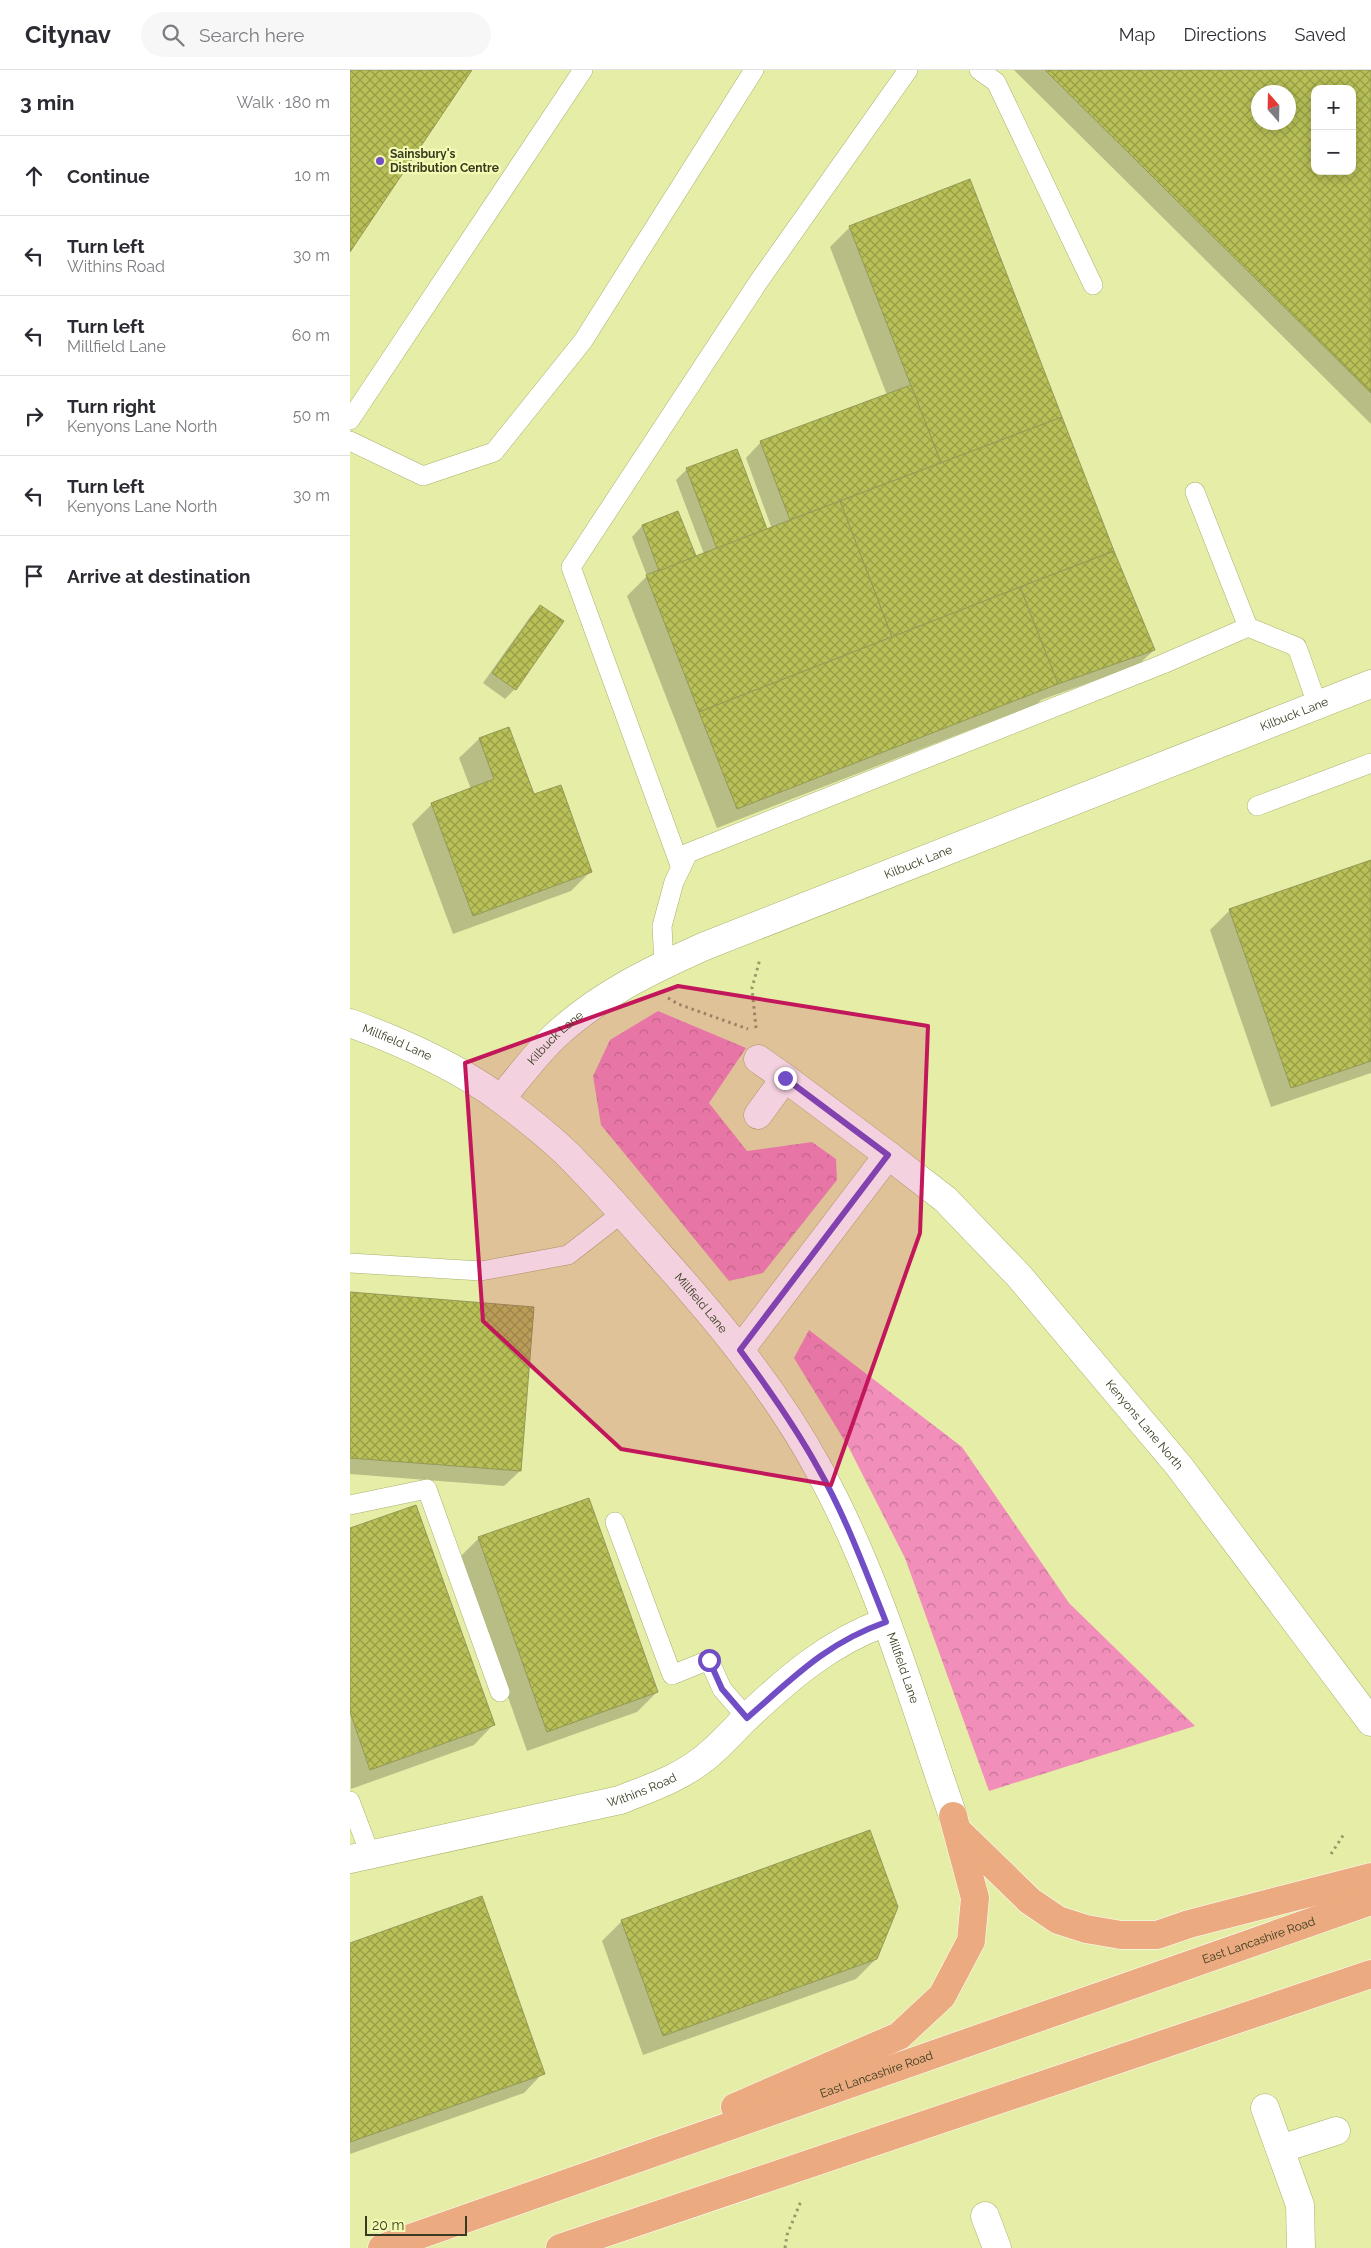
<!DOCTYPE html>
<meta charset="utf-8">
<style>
body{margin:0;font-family:Raleway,sans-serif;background:#f7f7f7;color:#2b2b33}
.controls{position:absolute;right:15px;top:15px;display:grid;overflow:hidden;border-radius:10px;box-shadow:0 2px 12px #0003}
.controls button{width:45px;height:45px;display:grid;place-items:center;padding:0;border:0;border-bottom:1px solid #e1e1e2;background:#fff;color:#2b2b33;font:25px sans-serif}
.compass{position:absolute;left:901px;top:15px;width:45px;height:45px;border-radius:50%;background:#fff;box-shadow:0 2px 12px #0003;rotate:340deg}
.scale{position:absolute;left:15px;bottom:12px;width:102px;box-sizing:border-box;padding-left:5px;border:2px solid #383b1f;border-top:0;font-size:14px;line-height:18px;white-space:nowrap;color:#383b1f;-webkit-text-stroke:4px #f3fab4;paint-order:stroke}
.stop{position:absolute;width:15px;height:15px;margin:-11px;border:4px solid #714dc6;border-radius:50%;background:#fff}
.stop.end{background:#714dc6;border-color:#fff;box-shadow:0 1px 5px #0008}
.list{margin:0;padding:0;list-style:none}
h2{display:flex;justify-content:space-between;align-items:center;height:65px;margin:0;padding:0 20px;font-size:21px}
h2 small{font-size:16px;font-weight:400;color:#7c7c81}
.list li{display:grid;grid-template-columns:32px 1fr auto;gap:15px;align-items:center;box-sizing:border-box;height:80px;padding:0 20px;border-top:1px solid #e1e1e2}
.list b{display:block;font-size:19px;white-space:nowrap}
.list p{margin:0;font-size:16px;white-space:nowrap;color:#7c7c81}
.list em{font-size:16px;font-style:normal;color:#7c7c81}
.icon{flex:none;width:28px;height:28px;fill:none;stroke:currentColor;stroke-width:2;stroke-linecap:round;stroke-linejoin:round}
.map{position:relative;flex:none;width:1021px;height:2178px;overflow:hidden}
header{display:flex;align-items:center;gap:30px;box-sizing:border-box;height:70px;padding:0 25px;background:#fff;border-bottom:1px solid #e1e1e2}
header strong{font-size:24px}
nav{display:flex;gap:28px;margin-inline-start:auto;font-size:18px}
.search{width:350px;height:45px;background:#f7f7f7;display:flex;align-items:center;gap:12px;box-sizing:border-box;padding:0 18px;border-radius:28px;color:#7c7c81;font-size:19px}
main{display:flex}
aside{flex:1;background:#fff}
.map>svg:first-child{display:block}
.forest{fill:url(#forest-crowns)}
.shadow{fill:#0003;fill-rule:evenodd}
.building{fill:url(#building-cross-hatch);stroke:#949a57;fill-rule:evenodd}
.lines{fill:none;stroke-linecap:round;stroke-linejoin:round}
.service-casing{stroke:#aab06c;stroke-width:20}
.minor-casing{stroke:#aab06c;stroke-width:29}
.tertiary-casing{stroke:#aab06c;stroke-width:29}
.trunk-casing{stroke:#fff;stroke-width:29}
.path{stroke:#959b68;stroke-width:3;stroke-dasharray:2.5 4;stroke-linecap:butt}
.service{stroke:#fff;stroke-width:19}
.minor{stroke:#fff;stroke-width:28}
.tertiary{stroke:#fff;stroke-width:28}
.trunk{stroke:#ebaa7f;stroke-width:28}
.route{stroke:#714dc6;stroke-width:6}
.marked{fill:#c2185b;fill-opacity:0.2;stroke:#c2185b;stroke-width:4;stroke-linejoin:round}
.poi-dot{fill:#714dc6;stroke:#f3fab4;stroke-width:2}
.labels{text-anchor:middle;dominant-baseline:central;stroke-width:4.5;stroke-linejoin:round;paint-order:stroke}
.poi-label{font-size:12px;font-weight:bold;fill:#383b1f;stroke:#f3fab4;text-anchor:start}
.street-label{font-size:12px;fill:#383b1f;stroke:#f3fab4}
</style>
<header>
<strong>Citynav</strong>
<div class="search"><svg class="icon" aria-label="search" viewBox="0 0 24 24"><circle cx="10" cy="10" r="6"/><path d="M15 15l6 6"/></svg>Search here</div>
<nav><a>Map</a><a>Directions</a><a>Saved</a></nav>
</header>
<main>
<aside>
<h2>3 min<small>Walk · 180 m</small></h2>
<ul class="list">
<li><svg class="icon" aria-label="ahead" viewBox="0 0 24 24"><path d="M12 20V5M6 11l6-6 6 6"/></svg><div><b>Continue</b></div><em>10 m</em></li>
<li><svg class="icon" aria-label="left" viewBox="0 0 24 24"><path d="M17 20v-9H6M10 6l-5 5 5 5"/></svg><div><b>Turn left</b><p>Withins Road</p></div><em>30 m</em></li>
<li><svg class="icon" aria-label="left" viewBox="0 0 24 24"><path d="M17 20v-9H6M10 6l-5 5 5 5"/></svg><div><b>Turn left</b><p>Millfield Lane</p></div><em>60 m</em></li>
<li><svg class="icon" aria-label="right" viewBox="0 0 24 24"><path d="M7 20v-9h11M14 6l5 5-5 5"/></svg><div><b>Turn right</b><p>Kenyons Lane North</p></div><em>50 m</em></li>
<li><svg class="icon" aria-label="left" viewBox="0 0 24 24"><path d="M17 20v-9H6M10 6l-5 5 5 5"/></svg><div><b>Turn left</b><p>Kenyons Lane North</p></div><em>30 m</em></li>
<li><svg class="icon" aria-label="arrive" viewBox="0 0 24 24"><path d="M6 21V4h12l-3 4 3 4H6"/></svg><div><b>Arrive at destination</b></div></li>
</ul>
</aside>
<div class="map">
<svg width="1021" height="2178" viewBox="0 0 1021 2178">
<defs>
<pattern id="forest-crowns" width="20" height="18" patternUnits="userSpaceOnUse" patternTransform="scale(1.25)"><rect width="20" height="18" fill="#f18eb9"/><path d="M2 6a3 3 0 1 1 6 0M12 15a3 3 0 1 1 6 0" fill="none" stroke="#c47596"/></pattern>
<pattern id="building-cross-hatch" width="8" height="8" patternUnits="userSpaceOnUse" patternTransform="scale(1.25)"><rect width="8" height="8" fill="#b8c057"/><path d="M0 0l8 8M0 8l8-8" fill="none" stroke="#979d47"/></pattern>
</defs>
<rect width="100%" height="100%" fill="#e6eda7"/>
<g class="forest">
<polygon points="308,941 396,978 359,1033 397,1081 462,1072 486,1089 487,1110 413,1203 379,1211 251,1055 243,1006 260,970"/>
<polygon points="459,1260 612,1377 719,1533 845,1656 639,1721 555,1488 499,1378 444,1288"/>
</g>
<g class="shadow">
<path d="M664 0H1021V354ZM965 19H1002V101H965ZM908 22H938V52H908Z"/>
<polygon points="500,157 763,481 804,580 788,595 691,630 687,634 367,758 277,526 297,506 282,467 292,456 328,442 345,488 354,484 326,410 337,399 416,461 422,459 396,388 411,372 537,325 480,177"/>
<polygon points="190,536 165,619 155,629 133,613 180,547"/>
<polygon points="158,658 183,726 241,801 221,821 103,864 62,754 82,734 121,719 109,688 129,669"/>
<polygon points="1021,791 1021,1003 921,1037 860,860 880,840"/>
<polygon points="0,1224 170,1401 154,1416 0,1404"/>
<polygon points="0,1460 143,1655 124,1675 1,1719"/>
<polygon points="129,1468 307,1622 287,1642 177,1681 109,1488"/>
<polygon points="272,1851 526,1889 506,1909 293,1985 252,1871"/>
<polygon points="0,1874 193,2003 174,2023 0,2084"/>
</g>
<g class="building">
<polygon points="0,0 122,0 0,182"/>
<path d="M695 0H1021V323ZM965 19H1002V101H965ZM908 22H938V52H908Z"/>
<polygon points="620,109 712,347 591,393 499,156"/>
<polygon points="561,315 591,393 440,450 410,371"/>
<polygon points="712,347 764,481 542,567 490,431"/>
<polygon points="387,379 417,459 367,479 336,398"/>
<polygon points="490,431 542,567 349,642 296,505"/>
<polygon points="328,441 346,486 309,501 292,455"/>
<polygon points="764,481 805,580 708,614 670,517"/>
<polygon points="670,517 708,614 387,739 349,642"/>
<polygon points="190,535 214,551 166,620 142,603"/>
<polygon points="159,657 184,724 211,715 242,802 123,846 81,733 144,709 129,668"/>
<polygon points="1021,790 1021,991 941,1018 879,839"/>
<polygon points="0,1222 184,1237 171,1401 0,1388"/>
<polygon points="239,1428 308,1622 197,1662 128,1467"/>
<polygon points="66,1435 145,1655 20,1700 0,1642 0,1458"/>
<polygon points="520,1760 548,1837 527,1889 313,1966 271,1850"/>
<polygon points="132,1826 195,2004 0,2072 0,1873"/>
</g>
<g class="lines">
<defs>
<g id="service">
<polyline points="629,0 646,12 743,215"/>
<polyline points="0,350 233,0"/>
<polyline points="0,371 73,406 144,382 233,271 404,0"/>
<polyline points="898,557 947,577 967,634"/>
<polyline points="907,736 1021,693"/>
<polyline points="331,798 221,497 409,211 558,0"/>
<polyline points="314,894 312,856 324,812 338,783 813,594 898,557 845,422"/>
<polyline points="0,1193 131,1201 218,1185 272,1143"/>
<polyline points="0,1435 77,1419 150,1622"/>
<polyline points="265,1452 322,1605 359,1590 372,1619 397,1648"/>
<polyline points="0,1731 20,1784"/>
</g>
<g id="minor">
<path id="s1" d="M435 1008 538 1085 595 1129 669 1206 829 1396 1021 1652"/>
<path id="s2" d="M151 1029C168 1008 185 985 205 966 249 925 301 900 355 876L1021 614"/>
<polyline points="408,1045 435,1008 408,989"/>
<polyline points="390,1280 538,1085"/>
<path id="s3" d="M0 1789 270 1730C297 1719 328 1709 352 1690 367 1679 380 1664 393 1651 436 1610 479 1572 536 1552"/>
<polyline points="915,2038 950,2135 951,2178"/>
<polyline points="930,2079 986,2061"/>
<polyline points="635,2146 647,2178"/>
</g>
<g id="tertiary">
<path id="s4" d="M0 953C52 972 107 996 152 1030 176 1048 207 1072 227 1094 254 1121 278 1150 304 1179 365 1247 424 1317 468 1398 527 1504 563 1631 603 1746"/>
</g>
<g id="trunk">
<polyline points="610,1763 680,1831 708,1850 736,1859 771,1865 807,1865 839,1854 1021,1807"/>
<polyline points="385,2037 549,1966 592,1926 621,1871 625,1828 603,1746"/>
<path id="s5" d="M32 2178 1021 1831"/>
<polyline points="210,2178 1021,1904"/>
</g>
</defs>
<use href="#service" class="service-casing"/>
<use href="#minor" class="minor-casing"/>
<use href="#tertiary" class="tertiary-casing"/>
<use href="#trunk" class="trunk-casing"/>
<g class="path">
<polyline points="318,928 328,934 398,959"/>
<polyline points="406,958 402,918 410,889"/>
<polyline points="981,1784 994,1764"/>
<polyline points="435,2178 437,2165 451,2131"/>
</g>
<use href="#service" class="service"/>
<use href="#minor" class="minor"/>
<use href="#tertiary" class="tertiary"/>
<use href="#trunk" class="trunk"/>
</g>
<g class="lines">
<path class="route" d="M359 1590 372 1619 397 1648C443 1608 476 1573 536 1552 515 1500 496 1447 468 1398 445 1356 418 1318 390 1280L538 1085 435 1008"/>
</g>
<path class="marked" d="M328 916 578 956 570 1163 481 1415 271 1379 133 1251 115 993Z"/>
<circle class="poi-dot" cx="30" cy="91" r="5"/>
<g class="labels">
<g class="poi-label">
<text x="40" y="84">Sainsbury's<tspan x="40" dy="14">Distribution Centre</tspan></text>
</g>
<g class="street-label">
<text stroke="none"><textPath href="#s2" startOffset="892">Kilbuck Lane</textPath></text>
<text stroke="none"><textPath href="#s2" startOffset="488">Kilbuck Lane</textPath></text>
<text stroke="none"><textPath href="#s2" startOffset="82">Kilbuck Lane</textPath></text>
<text stroke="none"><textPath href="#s4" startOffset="51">Millfield Lane</textPath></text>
<text stroke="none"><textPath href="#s4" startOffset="456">Millfield Lane</textPath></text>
<text stroke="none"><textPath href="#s1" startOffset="502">Kenyons Lane North</textPath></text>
<text stroke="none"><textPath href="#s4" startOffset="876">Millfield Lane</textPath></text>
<text stroke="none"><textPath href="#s3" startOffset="300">Withins Road</textPath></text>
<text stroke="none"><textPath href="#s5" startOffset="929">East Lancashire Road</textPath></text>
<text stroke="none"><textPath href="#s5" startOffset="524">East Lancashire Road</textPath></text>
</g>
</g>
</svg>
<div class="controls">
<button>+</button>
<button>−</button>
</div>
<svg class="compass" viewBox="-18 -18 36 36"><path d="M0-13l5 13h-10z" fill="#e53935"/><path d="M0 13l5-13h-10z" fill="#7c7c81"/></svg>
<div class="scale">20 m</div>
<div class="stop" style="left:359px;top:1590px"></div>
<div class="stop end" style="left:435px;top:1008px"></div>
</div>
</main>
